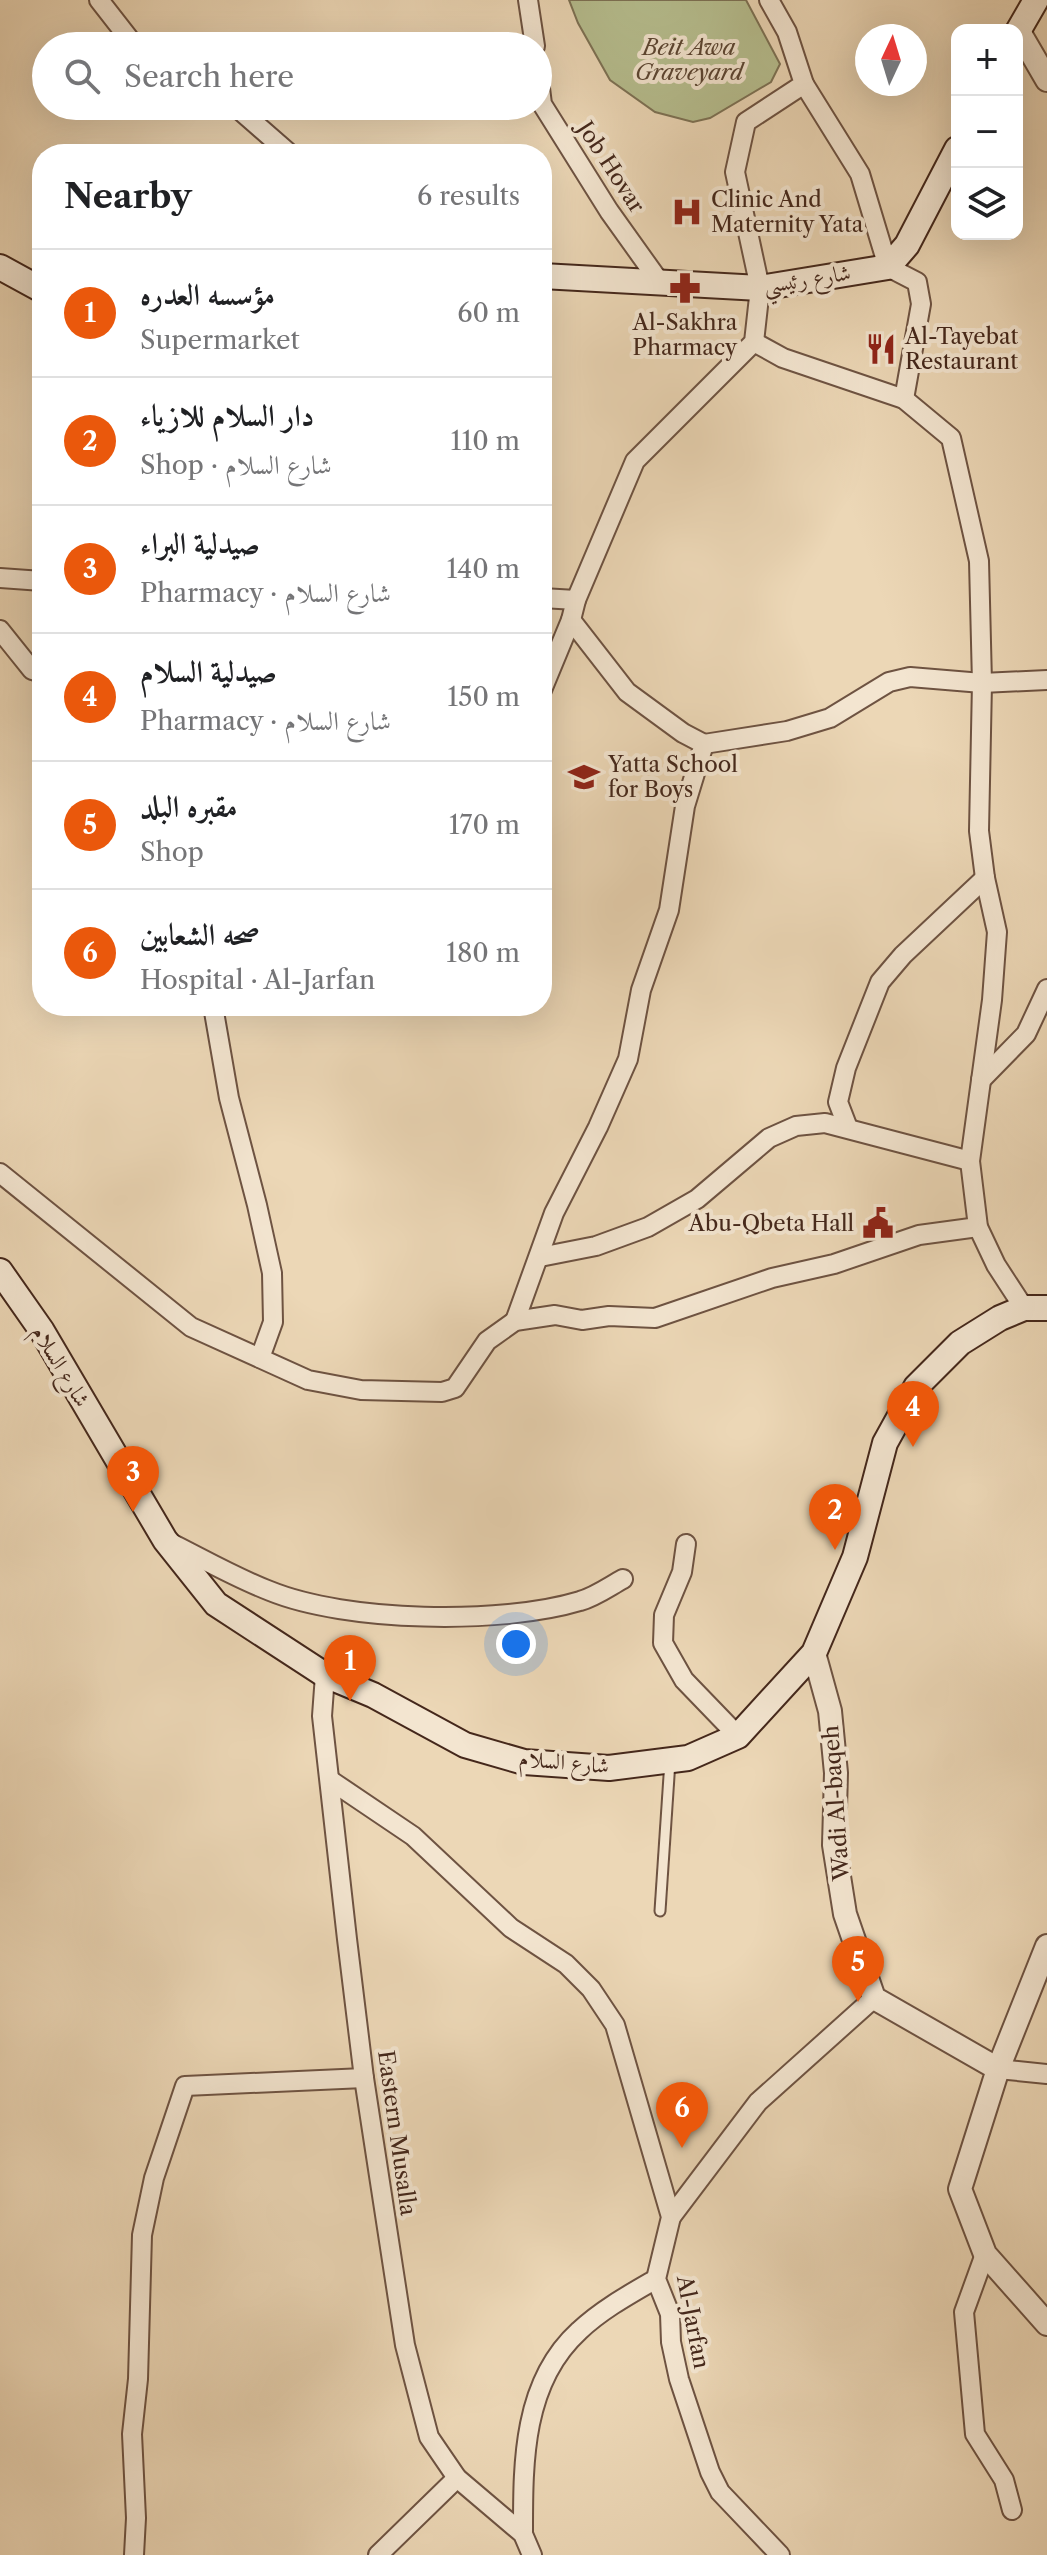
<!DOCTYPE html>
<meta charset="utf-8">
<style>
body{margin:0;font-family:"Libre Caslon Text",Amiri,serif;background:#f2f2f2;color:#202124}
.controls{position:absolute;right:24px;top:24px;display:grid;overflow:hidden;border-radius:16px;box-shadow:0 8px 32px #0002}
.controls button{width:72px;height:72px;display:grid;place-items:center;padding:0;border:0;border-bottom:2px solid #e0e0e0;background:#fff;color:#202124;font:40px sans-serif}
.compass{position:absolute;left:855px;top:24px;width:72px;height:72px;border-radius:50%;background:#fff;box-shadow:0 8px 32px #0002;rotate:4deg}
.you{position:absolute;left:516px;top:1644px;width:28px;height:28px;margin:-20px;border:6px solid #fff;border-radius:50%;background:#1a73e8;box-shadow:0 0 0 12px #1a73e833}
.badge{display:grid;place-items:center;width:52px;height:52px;border-radius:50%;background:#ea580c;color:#fff;font-size:26px;font-weight:700}
.pin{position:absolute;translate:-50% -66px;filter:drop-shadow(0 2px 4px #0008)}
.pin::after{content:'';position:absolute;top:42px;width:28px;height:24px;background:inherit;clip-path:polygon(0 0,100% 0,50% 100%)}
.list{margin:0;padding:0;list-style:none}
h2{display:flex;justify-content:space-between;align-items:center;height:104px;margin:0;padding:0 32px;font-size:34px}
h2 small{font-size:26px;font-weight:400;color:#757577}
.list li{display:grid;grid-template-columns:52px 1fr auto;gap:24px;align-items:center;box-sizing:border-box;height:128px;padding:0 32px;border-top:2px solid #e0e0e0}
.list b{display:block;font-size:30px;white-space:nowrap}
.list p{margin:0;font-size:26px;white-space:nowrap;color:#757577}
.list em{font-size:26px;font-style:normal;color:#757577}
.icon{flex:none;width:44px;height:44px;fill:none;stroke:currentColor;stroke-width:2;stroke-linecap:round;stroke-linejoin:round}
.map{position:relative;flex:none;width:1047px;height:2555px;overflow:hidden}
.search{position:absolute;background:#fff;box-shadow:0 8px 32px #0002;left:32px;top:32px;width:520px;height:88px;display:flex;align-items:center;gap:20px;box-sizing:border-box;padding:0 28px;border-radius:44px;color:#757577;font-size:30px}
.panel{position:absolute;background:#fff;box-shadow:0 8px 32px #0002;left:32px;top:144px;width:520px;height:872px;border-radius:32px}
.map>svg:first-child{display:block}
.green{fill:#b6be8f;stroke:#7d7255;stroke-width:2}
.lines{fill:none;stroke-linecap:round;stroke-linejoin:round}
.service-casing{stroke:#6e5342;stroke-width:13}
.minor-casing{stroke:#6e5342;stroke-width:22}
.tertiary-casing{stroke:#6e5342;stroke-width:26}
.secondary-casing{stroke:#44271b;stroke-width:28}
.service{stroke:#f3e5d0;stroke-width:9}
.minor{stroke:#f3e5d0;stroke-width:18}
.tertiary{stroke:#f3e5d0;stroke-width:22}
.secondary{stroke:#f3e5d0;stroke-width:24}
.labels{text-anchor:middle;dominant-baseline:central;stroke-width:8;stroke-linejoin:round;paint-order:stroke}
.park-label{font-size:22px;font-style:italic;fill:#5b4532;stroke:#f3e5d0}
.street-label{font-size:22px;fill:#44271b;stroke:#f3e5d0}
.poi-label{font-size:22px;fill:#44271b;stroke:#f3e5d0;text-anchor:start}
</style>
<div class="map">
<svg width="1047" height="2555" viewBox="0 0 1047 2555">
<rect width="100%" height="100%" fill="#ecd7b6"/>
<filter id="stains"><feTurbulence type="fractalNoise" baseFrequency=".0025" numOctaves="4"/><feColorMatrix values="0 0 0 0 .2 0 0 0 0 .09 0 0 0 0 .02 0 0 0 .5 -.17"/></filter>
<radialGradient id="worn" r=".72"><stop offset=".6" stop-color="#630" stop-opacity="0"/><stop offset="1" stop-color="#630" stop-opacity=".3"/></radialGradient>
<polygon class="green" points="569,0 746,0 780,64 771,82 710,118 693,122 655,112 610,80 578,23"/>
<g class="lines">
<defs>
<polyline id="service" points="660,1911 670,1761"/>
<g id="minor">
<polyline points="99,0 131,41 139,46"/>
<polyline points="528,0 535,46"/>
<polyline points="538,72 542,104 609,211 659,281"/>
<polyline points="804,84 860,174 888,267 917,282 921,304 904,399"/>
<polyline points="235,106 290,154"/>
<polyline points="754,342 783,358 904,399 951,438 979,561 982,683 979,831 985,878 997,932 992,1000 970,1161 978,1227 996,1265 1024,1308"/>
<polyline points="0,578 42,581"/>
<polyline points="542,598 576,600"/>
<polyline points="0,630 32,670 42,673"/>
<polyline points="542,690 571,620 576,600 635,461 754,342 760,288 735,172 746,122 804,84 787,32 769,0"/>
<polyline points="704,744 787,731 830,718 889,682 910,677 982,683 1047,680"/>
<polyline points="213,1006 229,1098 257,1205 272,1273 273,1322 260,1358"/>
<polyline points="981,1080 1026,1034 1047,989"/>
<polyline points="848,1128 838,1102 846,1068 880,982 903,955 985,878"/>
<polyline points="0,1173 191,1327 308,1380 361,1390 442,1392 455,1388 487,1341 515,1321 555,1315 582,1320 609,1316 655,1318 772,1278 834,1264 919,1235 978,1227"/>
<polyline points="540,1257 596,1246 648,1227 697,1199 769,1138 796,1126 825,1123 970,1161"/>
<polyline points="515,1321 554,1213 598,1127 628,1059 641,990 669,910 685,806 704,744 683,733 627,692 571,620"/>
<path d="M171 1543C203 1559 236 1578 270 1591 346 1622 501 1625 580 1601 595 1597 610 1586 623 1579"/>
<polyline points="686,1544 682,1572 664,1615 663,1643 684,1680 738,1736"/>
<polyline points="325,1675 322,1716 347,1939 364,2078 405,2345 429,2437 457,2478 523,2534 532,2555"/>
<polyline points="330,1780 413,1836 511,1928 566,1964 591,1989 615,2025 671,2217 656,2279 670,2314 671,2342 679,2379 710,2472 720,2492 780,2555"/>
<polyline points="998,2069 1047,2074"/>
<polyline points="671,2217 758,2102 874,1998"/>
<polyline points="985,2254 964,2312 975,2434 1004,2480 1012,2510"/>
<path d="M523 2534C523 2464 522 2383 579 2331 601 2310 630 2294 656 2279"/>
<polyline points="134,2555 136,2518 132,2434 138,2379 142,2235 154,2178 185,2086 364,2078"/>
<polyline points="378,2555 457,2478"/>
</g>
<g id="tertiary">
<polyline points="1018,30 1047,80"/>
<polyline points="814,1653 830,1711 836,1773 834,1845 845,1914 874,1998 998,2069 960,2189 985,2254 1047,2324"/>
<polyline points="998,2069 1047,1946"/>
</g>
<g id="secondary">
<polyline points="1017,33 1036,0"/>
<polyline points="0,267 42,290"/>
<polyline points="542,276 760,288 888,267 907,245 957,149"/>
<polyline points="0,1271 42,1331 165,1540 216,1604 325,1675 373,1695 465,1745 524,1762 609,1768 688,1758 738,1736 814,1653 855,1557 885,1443 916,1387 960,1343 1000,1318 1024,1308 1047,1308"/>
</g>
</defs>
<use href="#service" class="service-casing"/>
<use href="#minor" class="minor-casing"/>
<use href="#tertiary" class="tertiary-casing"/>
<use href="#secondary" class="secondary-casing"/>
<use href="#service" class="service"/>
<use href="#minor" class="minor"/>
<use href="#tertiary" class="tertiary"/>
<use href="#secondary" class="secondary"/>
</g>
<defs>
<symbol id="hospital-bare" viewBox="-9 -9 18 18"><path d="M-5-5h3v3.5h4V-5h3V5h-3V1.5h-4V5h-3Z" fill="#8f2418" stroke="#f3e5d0" stroke-width="2.5" paint-order="stroke"/></symbol>
<symbol id="pharmacy-bare" viewBox="-9 -9 18 18"><path d="M-2-6h4v4h4v4h-4v4h-4v-4h-4v-4h4Z" fill="#8f2418" stroke="#f3e5d0" stroke-width="2.5" paint-order="stroke"/></symbol>
<symbol id="restaurant-bare" viewBox="-9 -9 18 18"><path d="M-5-6h1v4h1v-4h1v4h1v-4h1v5L-1.5 .5V6h-2V.5L-5-1ZM5-6V6H3V1.5H1.5Q1.5-4 5-6Z" fill="#8f2418" stroke="#f3e5d0" stroke-width="2.5" paint-order="stroke"/></symbol>
<symbol id="school-bare" viewBox="-9 -9 18 18"><path d="M0-5L7-2L0 1L-7-2ZM-4 1L0 2.5L4 1V4Q0 6-4 4Z" fill="#8f2418" stroke="#f3e5d0" stroke-width="2.5" paint-order="stroke"/></symbol>
<symbol id="civic-bare" viewBox="-9 -9 18 18"><path d="M-.6-6.5H3V-4.5H.6V-3L4-1V1h2V6H-6V1h2V-1L-.6-3ZM-1.2 2.5V6h2.4V2.5Z" fill="#8f2418" stroke="#f3e5d0" stroke-width="2.5" paint-order="stroke"/></symbol>
</defs>
<g fill-rule="evenodd">
<use href="#hospital-bare" x="665" y="190" width="44" height="44"/>
<use href="#pharmacy-bare" x="663" y="266" width="44" height="44"/>
<use href="#restaurant-bare" x="859" y="327" width="44" height="44"/>
<use href="#school-bare" x="562" y="755" width="44" height="44"/>
<use href="#civic-bare" x="856" y="1201" width="44" height="44"/>
</g>
<g class="labels">
<g class="park-label">
<text x="689" y="47">Beit Awa<tspan x="689" dy="25">Graveyard</tspan></text>
</g>
<g class="street-label">
<text transform="translate(611 167) rotate(57)">Job Hovar</text>
<text transform="translate(807 279) rotate(-9)">شارع رئيسي</text>
<text transform="translate(61 1366) rotate(59)">شارع السلام</text>
<text transform="translate(564 1762) rotate(5)">شارع السلام</text>
<text transform="translate(836 1803) rotate(-94)">Wadi Al-baqeh</text>
<text transform="translate(397 2133) rotate(82)">Eastern Musalla</text>
<text transform="translate(693 2322) rotate(79)">Al-Jarfan</text>
</g>
<g class="poi-label">
<text x="711" y="199">Clinic And<tspan x="711" dy="25">Maternity Yata</tspan></text>
<text x="685" y="322" text-anchor="middle">Al-Sakhra<tspan x="685" dy="25">Pharmacy</tspan></text>
<text x="905" y="336">Al-Tayebat<tspan x="905" dy="25">Restaurant</tspan></text>
<text x="608" y="764">Yatta School<tspan x="608" dy="25">for Boys</tspan></text>
<text x="854" y="1223" text-anchor="end">Abu-Qbeta Hall</text>
</g>
</g>
<rect width="100%" height="100%" filter="url(#stains)"/>
<rect width="100%" height="100%" fill="url(#worn)"/>
</svg>
<div class="controls">
<button>+</button>
<button>−</button>
<button><svg class="icon" aria-label="layers" viewBox="0 0 24 24"><path d="M12 4l9 5-9 5-9-5zM3 14l9 5 9-5"/></svg></button>
</div>
<svg class="compass" viewBox="-18 -18 36 36"><path d="M0-13l5 13h-10z" fill="#e53935"/><path d="M0 13l5-13h-10z" fill="#757577"/></svg>
<div class="you"></div>
<div class="pin badge" style="left:350px;top:1701px">1</div>
<div class="pin badge" style="left:835px;top:1550px">2</div>
<div class="pin badge" style="left:133px;top:1512px">3</div>
<div class="pin badge" style="left:913px;top:1447px">4</div>
<div class="pin badge" style="left:858px;top:2002px">5</div>
<div class="pin badge" style="left:682px;top:2148px">6</div>
<div class="search"><svg class="icon" aria-label="search" viewBox="0 0 24 24"><circle cx="10" cy="10" r="6"/><path d="M15 15l6 6"/></svg>Search here</div>
<section class="panel">
<h2>Nearby<small>6 results</small></h2>
<ul class="list">
<li><span class="badge">1</span><div><b>مؤسسه العدره</b><p>Supermarket</p></div><em>60 m</em></li>
<li><span class="badge">2</span><div><b>دار السلام للازياء</b><p>Shop · شارع السلام</p></div><em>110 m</em></li>
<li><span class="badge">3</span><div><b>صيدلية البراء</b><p>Pharmacy · شارع السلام</p></div><em>140 m</em></li>
<li><span class="badge">4</span><div><b>صيدلية السلام</b><p>Pharmacy · شارع السلام</p></div><em>150 m</em></li>
<li><span class="badge">5</span><div><b>مقبره البلد</b><p>Shop</p></div><em>170 m</em></li>
<li><span class="badge">6</span><div><b>صحه الشعابين</b><p>Hospital · Al-Jarfan</p></div><em>180 m</em></li>
</ul>
</section>
</div>
